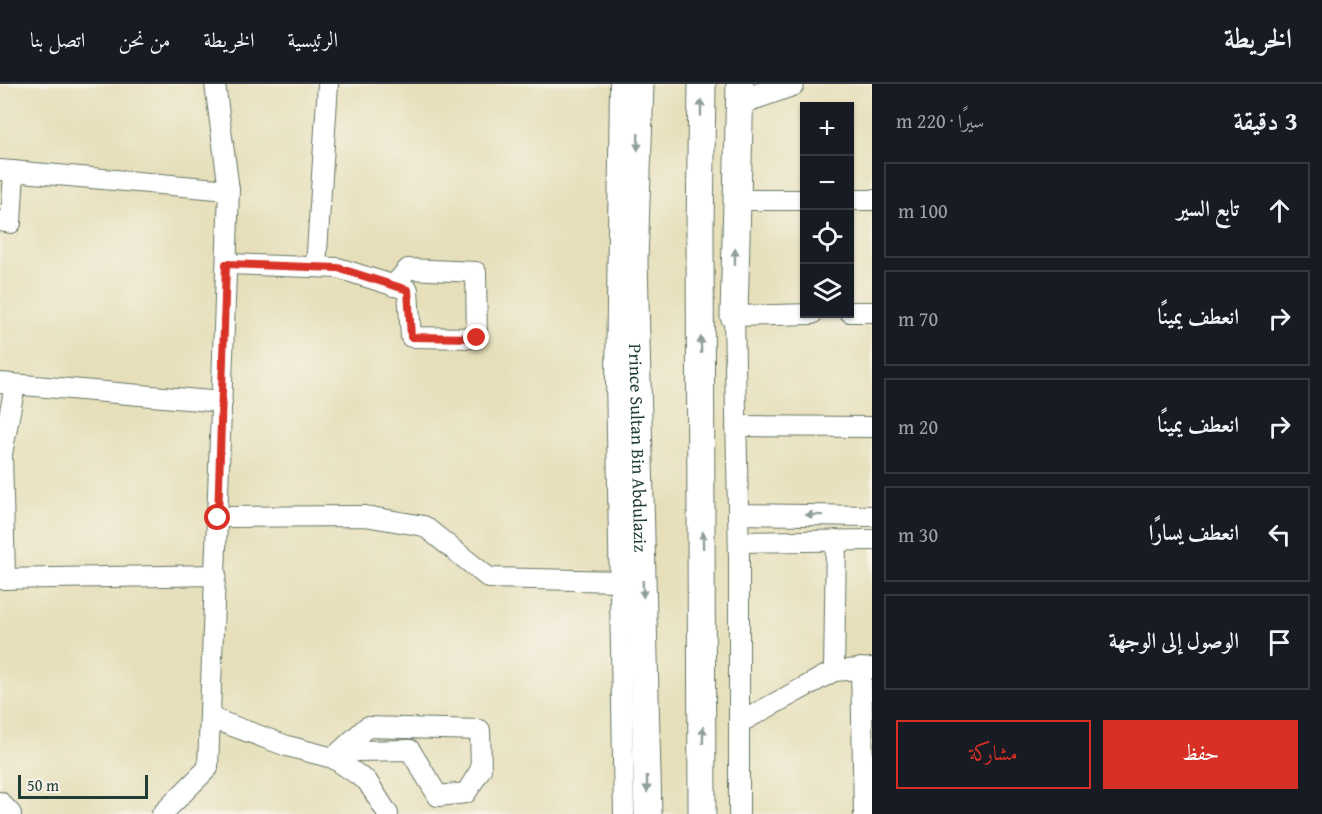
<!DOCTYPE html>
<html lang="ar">
<meta charset="utf-8">
<style>
body{margin:0;font-family:"Gentium Book Plus",Amiri,serif;background:#242831;color:#f1f3f6;direction:rtl}
.controls{position:absolute;right:18px;top:18px;display:grid;overflow:hidden;border-radius:0px;box-shadow:0 2px 4px #0004}
.controls button{width:54px;height:54px;display:grid;place-items:center;padding:0;border:0;border-bottom:2px solid #363941;background:#171b24;color:#f1f3f6;font:30px sans-serif}
.scale{position:absolute;left:18px;bottom:15px;width:130px;box-sizing:border-box;padding-left:6px;border:3px solid #1f3d34;border-top:0;font-size:16px;line-height:21px;white-space:nowrap;color:#1f3d34;-webkit-text-stroke:4px #f7f3e8;paint-order:stroke}
.stop{position:absolute;width:18px;height:18px;margin:-14px;border:4px solid #d93025;border-radius:50%;background:#fff}
.stop.end{background:#d93025;border-color:#fff;box-shadow:0 2px 6px #0008}
.list{margin:0;padding:0;list-style:none}
h2{display:flex;justify-content:space-between;align-items:center;height:78px;margin:0;padding:0 24px;font-size:26px}
h2 small{font-size:20px;font-weight:400;color:#9ea1a6}
.list li{display:grid;grid-template-columns:39px 1fr auto;gap:18px;align-items:center;box-sizing:border-box;height:96px;margin:0 12px 12px;padding:0 12px;border:2px solid #363941;border-radius:0px}
.list b{display:block;font-size:22px;white-space:nowrap}
.list em{font-size:20px;font-style:normal;color:#9ea1a6}
.actions{display:flex;gap:12px;padding:18px 24px}
.actions a{flex:1;padding:14px 0;border:2px solid #d93025;border-radius:0px;text-align:center;font-size:21px;color:#d93025}
.actions .main{background:#d93025;color:#fff}
.icon{flex:none;width:33px;height:33px;fill:none;stroke:currentColor;stroke-width:2;stroke-linecap:round;stroke-linejoin:round}
.map{position:relative;flex:none;width:872px;height:730px;overflow:hidden;direction:ltr}
header{display:flex;align-items:center;gap:36px;box-sizing:border-box;height:84px;padding:0 30px;background:#171b24;border-bottom:2px solid #363941}
header strong{font-size:28px}
nav{display:flex;gap:33px;margin-inline-start:auto;font-size:21px}
main{display:flex}
aside{flex:1;background:#171b24}
.map>svg:first-child{display:block}
.lines{fill:none;stroke-linecap:round;stroke-linejoin:round}
.minor-casing{stroke:#657663;stroke-width:22}
.tertiary-casing{stroke:#657663;stroke-width:26}
.secondary-casing{stroke:#657663;stroke-width:29}
.minor{stroke:#fff;stroke-width:20}
.tertiary{stroke:#fff;stroke-width:24}
.secondary{stroke:#fff;stroke-width:27}
.oneway{fill:#8f9e9a}
.route{stroke:#d93025;stroke-width:8}
.labels{text-anchor:middle;dominant-baseline:central;stroke-width:6;stroke-linejoin:round;paint-order:stroke}
.street-label{font-size:18px;fill:#1f3d34;stroke:#f7f3e8}
</style>
<header>
<strong>الخريطة</strong>
<nav><a>الرئيسية</a><a>الخريطة</a><a>من نحن</a><a>اتصل بنا</a></nav>
</header>
<main>
<aside>
<h2>3 دقيقة<small>سيرًا · 220 m</small></h2>
<ul class="list">
<li><svg class="icon" aria-label="ahead" viewBox="0 0 24 24"><path d="M12 20V5M6 11l6-6 6 6"/></svg><div><b>تابع السير</b></div><em>100 m</em></li>
<li><svg class="icon" aria-label="right" viewBox="0 0 24 24"><path d="M7 20v-9h11M14 6l5 5-5 5"/></svg><div><b>انعطف يمينًا</b></div><em>70 m</em></li>
<li><svg class="icon" aria-label="right" viewBox="0 0 24 24"><path d="M7 20v-9h11M14 6l5 5-5 5"/></svg><div><b>انعطف يمينًا</b></div><em>20 m</em></li>
<li><svg class="icon" aria-label="left" viewBox="0 0 24 24"><path d="M17 20v-9H6M10 6l-5 5 5 5"/></svg><div><b>انعطف يسارًا</b></div><em>30 m</em></li>
<li><svg class="icon" aria-label="arrive" viewBox="0 0 24 24"><path d="M6 21V4h12l-3 4 3 4H6"/></svg><div><b>الوصول إلى الوجهة</b></div></li>
</ul>
<div class="actions"><a class="main">حفظ</a><a>مشاركة</a></div>
</aside>
<div class="map">
<svg width="872" height="730" viewBox="0 0 872 730">
<rect width="100%" height="100%" fill="#f7f3e8"/>
<filter id="ink" filterUnits="userSpaceOnUse"><feTurbulence type="fractalNoise" baseFrequency=".0167" numOctaves="2"/><feDisplacementMap in="SourceGraphic" scale="12" xChannelSelector="R" yChannelSelector="G"/><feConvolveMatrix kernelMatrix="1 2 1 2 8 2 1 2 1" color-interpolation-filters="sRGB"/></filter>
<filter id="wash" filterUnits="userSpaceOnUse"><feTurbulence type="fractalNoise" baseFrequency=".008" numOctaves="4" result="noise"/><feDisplacementMap in="SourceGraphic" scale="24" xChannelSelector="R" yChannelSelector="G"/><feGaussianBlur stdDeviation="1.35" result="paint"/><feColorMatrix in="noise" values="0 0 0 0 0 0 0 0 0 0 0 0 0 0 0 0 0 1.4 0 .05"/><feComposite in="paint" operator="in"/></filter>
<g filter="url(#wash)">
<rect width="100%" height="100%" fill="#e6dfba"/>
</g>
<g filter="url(#ink)">
<g class="lines">
<defs>
<g id="minor">
<polyline points="620,0 616,294 624,730"/>
<polyline points="0,86 229,106"/>
<polyline points="736,116 804,116"/>
<polyline points="850,116 872,116"/>
<polyline points="0,137 11,139 14,87"/>
<polyline points="227,180 338,184 408,206 411,253 477,254 476,188 408,185 393,202"/>
<polyline points="316,183 328,0"/>
<polyline points="850,228 872,228"/>
<polyline points="0,299 222,318"/>
<polyline points="736,342 872,343"/>
<polyline points="738,430 872,432"/>
<polyline points="218,433 365,432 424,442 489,494 620,497"/>
<polyline points="739,458 872,456"/>
<polyline points="0,495 216,491"/>
<polyline points="5,495 2,370 15,301"/>
<polyline points="861,584 864,730"/>
<polyline points="834,587 836,456"/>
<polyline points="211,634 287,662 333,674 367,697 388,730"/>
<polyline points="739,639 834,587 872,584"/>
<polygon points="367,643 480,646 481,685 466,709 438,712 410,666 357,667 333,674"/>
<polyline points="0,718 11,730"/>
<polyline points="162,730 208,684 229,106 215,0"/>
<polyline points="739,730 739,474 734,232 812,230"/>
</g>
<polyline id="tertiary" points="738,19 792,0"/>
<g id="secondary">
<path id="s1" d="M640 0 634 177 648 730"/>
<polyline points="702,0 700,144 702,730"/>
<polyline points="734,232 740,0"/>
</g>
</defs>
<use href="#minor" class="minor-casing"/>
<use href="#tertiary" class="tertiary-casing"/>
<use href="#secondary" class="secondary-casing"/>
<use href="#minor" class="minor"/>
<use href="#tertiary" class="tertiary"/>
<use href="#secondary" class="secondary"/>
</g>
<defs><path id="oneway-solid" d="M-6-.8H1V-3.2L6.5 0L1 3.2V.8H-6Z" transform="scale(1.5)"/></defs>
<g class="oneway">
<use href="#oneway-solid" transform="translate(701 24) rotate(-89)"/>
<use href="#oneway-solid" transform="translate(638 58) rotate(92)"/>
<use href="#oneway-solid" transform="translate(735 173) rotate(-89)"/>
<use href="#oneway-solid" transform="translate(701 261) rotate(-91)"/>
<use href="#oneway-solid" transform="translate(814 431) rotate(-179)"/>
<use href="#oneway-solid" transform="translate(703 456) rotate(-91)"/>
<use href="#oneway-solid" transform="translate(643 505) rotate(88)"/>
<use href="#oneway-solid" transform="translate(703 651) rotate(-89)"/>
<use href="#oneway-solid" transform="translate(647 700) rotate(90)"/>
</g>
</g>
<g class="lines" filter="url(#ink)">
<polyline class="route" points="218,434 226,180 338,184 408,206 411,253 477,254"/>
</g>
<g class="labels">
<g class="street-label">
<text stroke="none"><textPath href="#s1" startOffset="364">Prince Sultan Bin Abdulaziz</textPath></text>
</g>
</g>
</svg>
<div class="controls">
<button>+</button>
<button>−</button>
<button><svg class="icon" aria-label="locate" viewBox="0 0 24 24"><circle cx="12" cy="12" r="6"/><path d="M12 2v4M12 18v4M2 12h4M18 12h4"/></svg></button>
<button><svg class="icon" aria-label="layers" viewBox="0 0 24 24"><path d="M12 4l9 5-9 5-9-5zM3 14l9 5 9-5"/></svg></button>
</div>
<div class="scale">50 m</div>
<div class="stop" style="left:218px;top:434px"></div>
<div class="stop end" style="left:477px;top:254px"></div>
</div>
</main>
